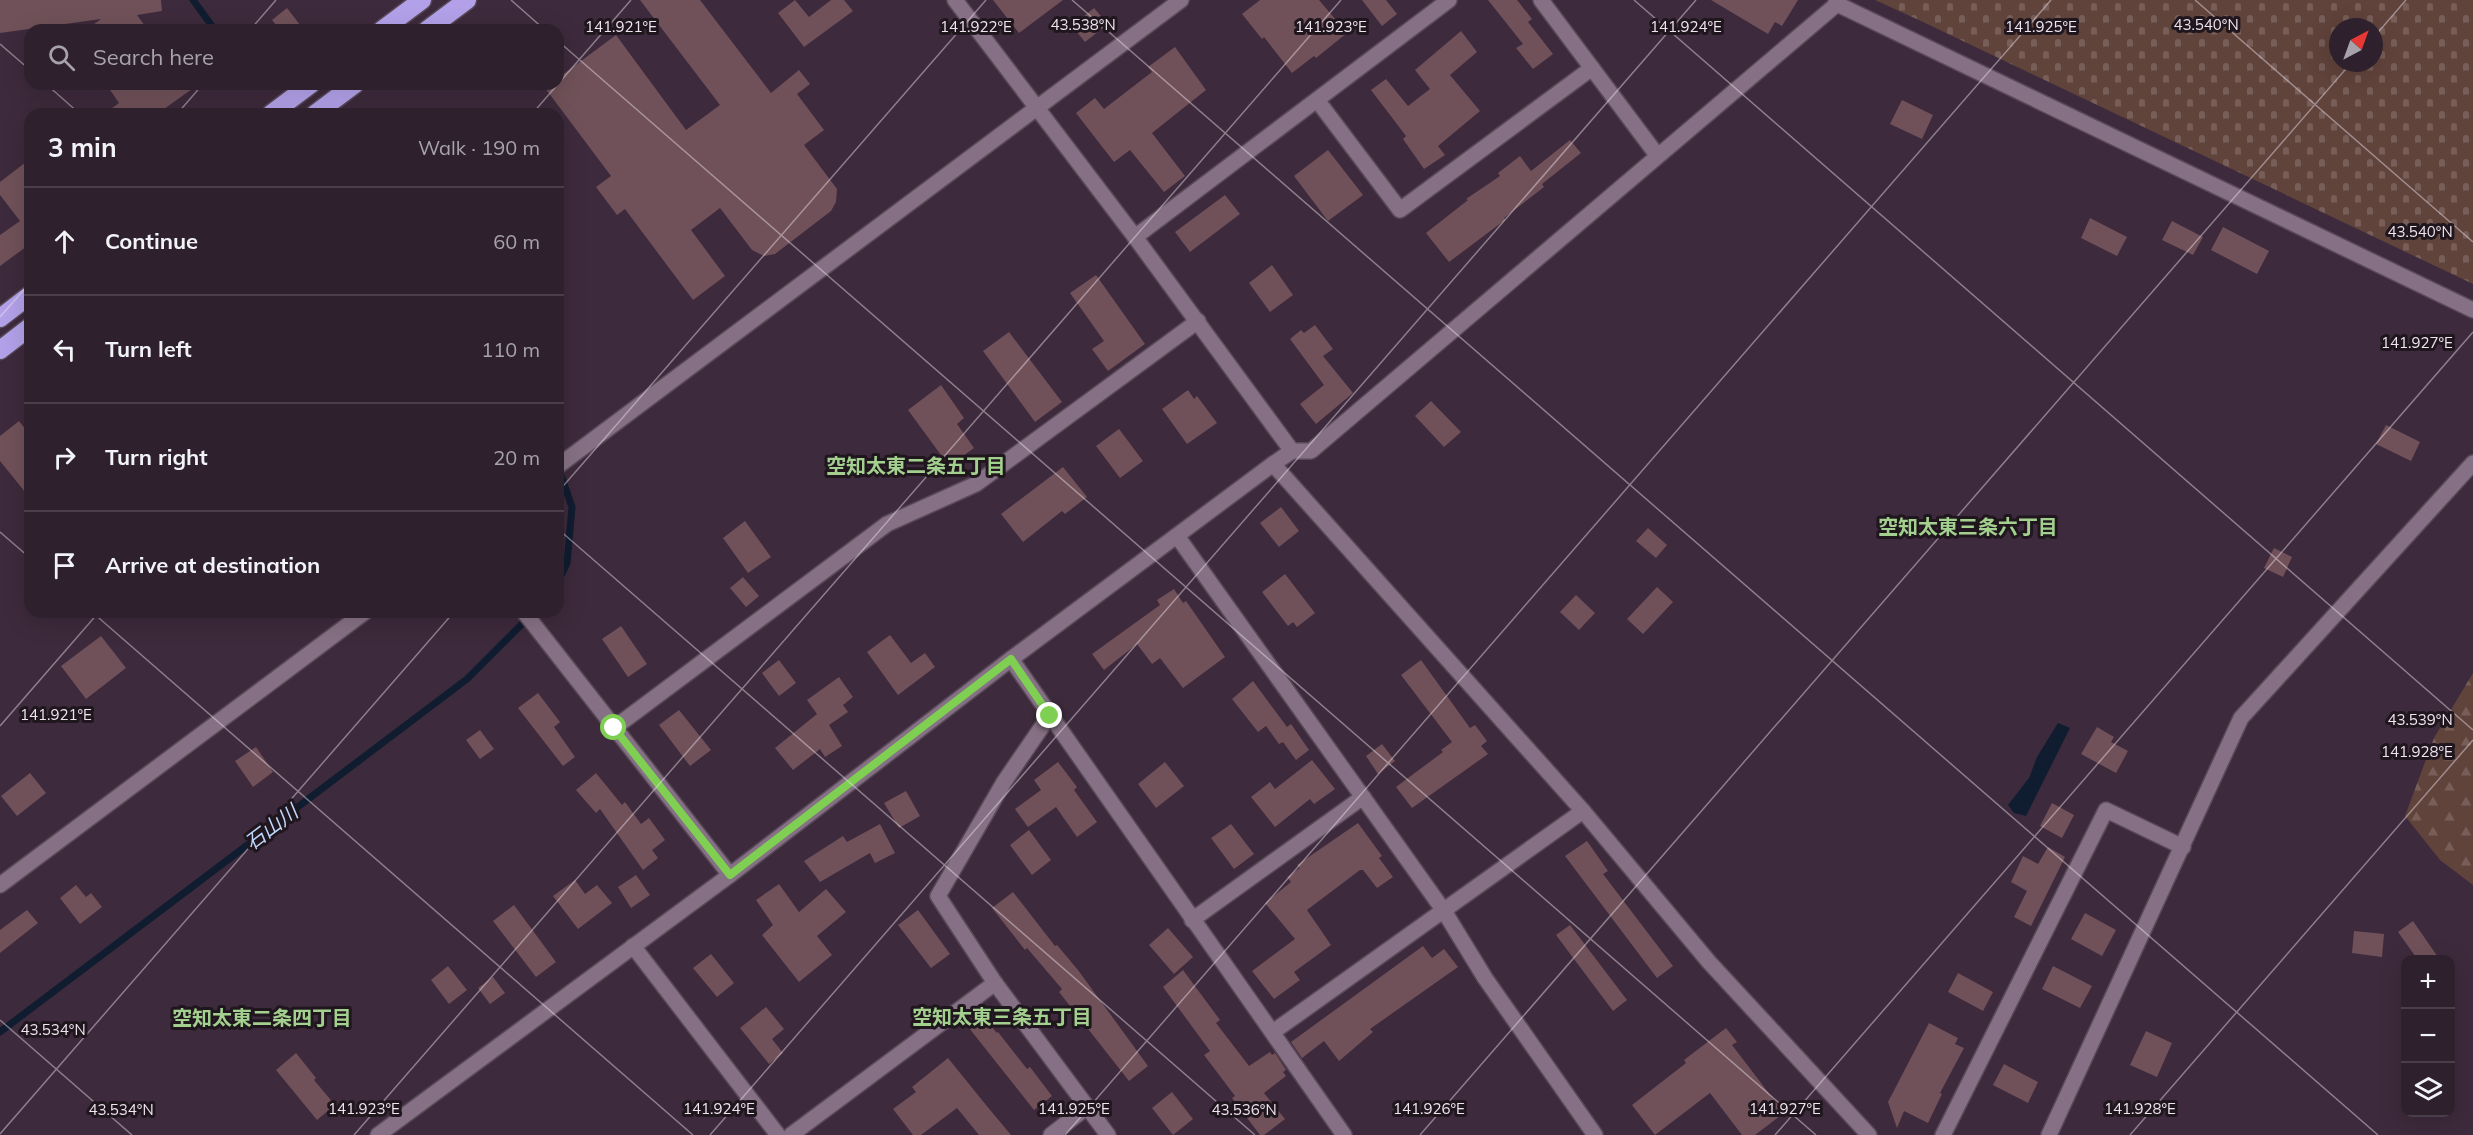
<!DOCTYPE html>
<meta charset="utf-8">
<style>
body{margin:0;font-family:Mulish,"Noto Sans JP",sans-serif;background:#362835;color:#f1f3f6}
.controls{position:absolute;right:18px;bottom:18px;display:grid;overflow:hidden;border-radius:12px;box-shadow:0 6px 24px #0002}
.controls button{width:54px;height:54px;display:grid;place-items:center;padding:0;border:0;border-bottom:2px solid #493e49;background:#2e202d;color:#f1f3f6;font:30px sans-serif}
.compass{position:absolute;left:2329px;top:18px;width:54px;height:54px;border-radius:50%;background:#2e202d;box-shadow:0 6px 24px #0002;rotate:41deg}
.stop{position:absolute;width:18px;height:18px;margin:-14px;border:4px solid #7fd052;border-radius:50%;background:#fff}
.stop.end{background:#7fd052;border-color:#fff;box-shadow:0 2px 6px #0008}
.list{margin:0;padding:0;list-style:none}
h2{display:flex;justify-content:space-between;align-items:center;height:78px;margin:0;padding:0 24px;font-size:26px}
h2 small{font-size:20px;font-weight:400;color:#a7a3aa}
.list li{display:grid;grid-template-columns:39px 1fr auto;gap:18px;align-items:center;box-sizing:border-box;height:108px;padding:0 24px;border-top:2px solid #493e49}
.list b{display:block;font-size:22px;white-space:nowrap}
.list em{font-size:20px;font-style:normal;color:#a7a3aa}
.icon{flex:none;width:33px;height:33px;fill:none;stroke:currentColor;stroke-width:2;stroke-linecap:round;stroke-linejoin:round}
.map{position:relative;flex:none;width:2473px;height:1135px;overflow:hidden}
.search{position:absolute;background:#2e202d;box-shadow:0 6px 24px #0002;left:24px;top:24px;width:540px;height:66px;display:flex;align-items:center;gap:15px;box-sizing:border-box;padding:0 21px;border-radius:18px;color:#a7a3aa;font-size:22px}
.panel{position:absolute;background:#2e202d;box-shadow:0 6px 24px #0002;left:24px;top:108px;width:540px;height:510px;border-radius:18px}
.map>svg:first-child{display:block}
.forest{fill:url(#forest-firs)}
.cemetery{fill:url(#cemetery-stones);fill-rule:evenodd}
.water{fill:#101c30}
.lines{fill:none;stroke-linecap:round;stroke-linejoin:round}
.stream{stroke:#101c30;stroke-width:7}
.building{fill:#705159}
.street-casing{stroke:#584958;stroke-width:18}
.secondary-casing{stroke:#584958;stroke-width:18}
.highway-casing{stroke:#584958;stroke-width:21}
.street{stroke:#867085;stroke-width:15}
.secondary{stroke:#867085;stroke-width:15}
.highway{stroke:#b2a1e9;stroke-width:18}
.route{stroke:#7fd052;stroke-width:8}
.ticks{fill:none;stroke:#f0e4ef;stroke-width:1.5;stroke-opacity:0.45}
.labels{text-anchor:middle;dominant-baseline:central;stroke-width:6;stroke-linejoin:round;paint-order:stroke}
.neighbourhood-label{font-size:20px;font-weight:bold;fill:#a3cf8f;stroke:#1f161e}
.water-label{font-size:20px;font-style:italic;fill:#c0d7fd;stroke:#1f161e}
.ticks-label{font-size:15px;text-anchor:middle;fill:#f0e4ef;stroke:#1f161e;stroke-width:6;stroke-linejoin:round;paint-order:stroke}
</style>
<div class="map">
<svg width="2473" height="1135" viewBox="0 0 2473 1135">
<defs>
<pattern id="forest-firs" width="22" height="20" patternUnits="userSpaceOnUse" patternTransform="scale(1.5)"><rect width="22" height="20" fill="#60433b"/><path d="M5 1l3.5 6h-7zM16 11l3.5 6h-7z" fill="#775e58"/></pattern>
<pattern id="cemetery-stones" width="16" height="16" patternUnits="userSpaceOnUse" patternTransform="scale(1.5)"><rect width="16" height="16" fill="#60433b"/><path d="M2 7V4a2 2 0 0 1 4 0v3zM10 15v-3a2 2 0 0 1 4 0v3z" fill="#775e58"/></pattern>
</defs>
<rect width="100%" height="100%" fill="#3d2a3c"/>
<polygon class="forest" points="2473,673 2473,885 2440,860 2405,816 2434,738"/>
<path class="cemetery" d="M1875 0H2473V284L1923 22ZM2338 27H2374V63H2338Z"/>
<polygon class="water" points="2058,723 2070,728 2026,816 2014,813 2008,805 2029,778 2037,757"/>
<g class="lines">
<g class="stream">
<polyline points="193,0 215,30"/>
<polyline points="255,84 256,86"/>
<polyline points="558,467 572,507 567,563 558,582"/>
<polyline points="0,1032 467,679 534,612"/>
</g>
</g>
<g class="building">
<polygon points="0,0 161,0 162,11 137,15 148,30 86,30 101,19 0,33"/>
<polygon points="640,0 700,0 771,93 799,70 810,84 797,94 824,130 804,145 837,189 836,202 831,211 775,254 764,256 752,250 720,208 691,230 725,276 693,300 625,209 617,215 596,187 611,176 545,88 551,84 558,84 558,78 616,35 686,130 720,105"/>
<polygon points="795,0 809,17 831,0 844,0 853,11 804,47 778,13"/>
<polygon points="993,0 1063,0 1019,33"/>
<polygon points="1260,0 1319,0 1347,33 1316,58 1314,56 1292,73 1264,37 1262,39 1242,14"/>
<polygon points="1362,0 1386,0 1397,14 1382,26"/>
<polygon points="1488,0 1517,0 1532,19 1528,22 1553,54 1533,69 1516,48 1523,44"/>
<polygon points="1711,0 1798,0 1782,26 1775,22 1768,34"/>
<polygon points="287,8 304,30 280,30 272,20"/>
<polygon points="1094,8 1108,24 1085,42 1072,26"/>
<polygon points="1461,31 1477,52 1450,75 1480,111 1438,146 1445,155 1424,169 1403,139 1406,136 1371,90 1386,79 1408,106 1430,89 1415,70"/>
<polygon points="1175,47 1206,90 1152,133 1185,176 1164,192 1130,150 1114,162 1076,113 1095,98 1104,109 1152,72 1148,67"/>
<polygon points="106,84 199,84 157,114 104,114 119,103"/>
<polygon points="1902,100 1933,115 1922,139 1890,124"/>
<polygon points="1570,140 1581,153 1542,184 1544,187 1504,218 1505,220 1449,262 1426,233 1468,200 1466,199 1500,176 1498,173 1520,156 1531,171"/>
<polygon points="1328,150 1363,195 1328,221 1294,176"/>
<polygon points="30,159 30,244 0,266 0,235 20,221 0,195 0,182"/>
<polygon points="1225,195 1240,214 1190,252 1175,232"/>
<polygon points="2090,218 2127,237 2117,256 2081,238"/>
<polygon points="2172,221 2203,237 2193,255 2162,240"/>
<polygon points="2223,227 2269,251 2257,274 2211,250"/>
<polygon points="1272,265 1293,295 1270,312 1249,283"/>
<polygon points="1096,275 1145,344 1108,371 1092,349 1104,341 1070,293"/>
<polygon points="1315,325 1333,349 1323,356 1353,393 1316,424 1300,404 1324,385 1290,339 1301,330 1304,333"/>
<polygon points="1009,332 1062,402 1035,422 983,351"/>
<polygon points="941,385 964,418 957,424 974,448 949,466 908,410"/>
<polygon points="1188,390 1194,399 1197,396 1217,423 1187,444 1162,409"/>
<polygon points="1431,401 1461,432 1444,447 1415,416"/>
<polygon points="19,421 30,435 30,498 0,461 0,436"/>
<polygon points="2386,425 2420,442 2411,461 2376,444"/>
<polygon points="1119,429 1143,461 1120,478 1096,446"/>
<polygon points="1063,467 1087,497 1065,514 1062,511 1023,542 1001,514"/>
<polygon points="1281,507 1299,531 1279,547 1260,523"/>
<polygon points="745,521 771,557 748,573 723,538"/>
<polygon points="1648,528 1667,545 1656,558 1636,541"/>
<polygon points="2274,548 2292,557 2283,577 2264,568"/>
<polygon points="1285,574 1315,613 1297,627 1293,622 1288,626 1262,592"/>
<polygon points="743,577 759,596 746,607 730,588"/>
<polygon points="1657,587 1673,602 1643,634 1627,619"/>
<polygon points="1174,589 1183,603 1186,601 1225,657 1183,688 1160,658 1152,664 1137,644 1104,670 1092,654 1160,605 1157,600"/>
<polygon points="1576,595 1595,613 1579,630 1560,612"/>
<polygon points="621,626 647,664 628,677 602,639"/>
<polygon points="890,635 911,663 925,653 935,667 898,695 867,652"/>
<polygon points="101,636 126,668 86,699 61,666"/>
<polygon points="779,660 796,683 779,696 762,673"/>
<polygon points="1421,660 1470,728 1475,725 1487,741 1481,746 1488,754 1412,808 1396,787 1443,752 1441,750 1452,742 1401,675"/>
<polygon points="839,677 853,697 843,705 848,712 829,725 842,746 825,757 820,749 793,770 775,748 817,714 807,700"/>
<polygon points="1253,681 1287,727 1291,724 1309,750 1296,760 1283,742 1279,744 1266,726 1258,732 1232,699"/>
<polygon points="538,693 560,722 554,727 575,757 563,766 518,708"/>
<polygon points="679,710 711,750 690,766 659,725"/>
<polygon points="2097,727 2114,737 2111,742 2128,751 2116,773 2081,754"/>
<polygon points="480,730 494,749 480,759 466,740"/>
<polygon points="1382,744 1395,761 1378,774 1366,756"/>
<polygon points="256,747 273,772 253,787 235,761"/>
<polygon points="1312,760 1335,789 1314,804 1310,799 1275,827 1251,797 1270,782 1275,789"/>
<polygon points="1058,762 1077,787 1074,790 1097,822 1077,837 1056,807 1028,827 1015,809 1041,790 1034,780"/>
<polygon points="1165,762 1184,786 1156,808 1138,784"/>
<polygon points="30,773 46,793 17,816 1,796"/>
<polygon points="596,773 622,805 625,802 641,824 649,818 665,840 652,850 658,858 643,870 600,809 596,813 576,790"/>
<polygon points="906,791 920,816 899,828 884,803"/>
<polygon points="2052,803 2074,815 2062,838 2040,826"/>
<polygon points="1358,823 1382,856 1379,858 1393,877 1377,888 1363,870 1360,870 1307,910 1331,945 1294,972 1300,980 1274,999 1252,971 1295,939 1265,903 1291,882 1287,877 1300,868 1297,865"/>
<polygon points="880,824 895,853 875,863 870,853 820,882 804,861 843,836 847,842"/>
<polygon points="1231,824 1254,854 1234,869 1211,838"/>
<polygon points="1029,830 1051,860 1032,875 1010,845"/>
<polygon points="1587,841 1608,871 1603,874 1673,966 1657,978 1565,856"/>
<polygon points="2048,847 2065,857 2031,926 2014,917 2027,891 2011,882 2023,856 2038,864"/>
<polygon points="636,875 650,895 631,908 618,887"/>
<polygon points="575,880 585,894 597,885 612,903 578,929 553,896"/>
<polygon points="779,884 799,912 826,889 846,912 817,936 832,955 799,982 762,935 773,925 756,900"/>
<polygon points="76,885 86,897 91,893 102,907 80,924 60,898"/>
<polygon points="1013,892 1055,946 1057,945 1078,970 1148,1066 1129,1081 1059,992 1062,989 1027,948 1025,950 992,908"/>
<polygon points="514,905 556,962 536,977 493,921"/>
<polygon points="27,910 38,923 0,953 0,930"/>
<polygon points="918,910 950,954 931,968 898,925"/>
<polygon points="2085,913 2116,930 2102,956 2071,939"/>
<polygon points="2413,921 2440,960 2418,960 2398,932"/>
<polygon points="1570,925 1627,1000 1613,1011 1556,935"/>
<polygon points="1168,928 1193,957 1174,974 1149,945"/>
<polygon points="2354,931 2384,934 2382,957 2352,953"/>
<polygon points="1423,946 1432,958 1444,949 1458,967 1370,1029 1373,1032 1339,1061 1324,1041 1302,1058 1291,1042"/>
<polygon points="711,954 734,983 717,997 693,968"/>
<polygon points="448,966 467,990 449,1004 431,980"/>
<polygon points="2053,966 2092,986 2080,1008 2042,989"/>
<polygon points="1183,970 1220,1020 1216,1023 1249,1066 1270,1052 1272,1055 1275,1053 1286,1070 1283,1072 1286,1076 1264,1093 1285,1119 1264,1135 1260,1135 1232,1098 1235,1096 1204,1055 1210,1051 1163,987"/>
<polygon points="1958,973 1993,992 1983,1011 1948,992"/>
<polygon points="493,977 505,993 490,1004 478,988"/>
<polygon points="766,1007 784,1029 772,1039 783,1053 769,1064 740,1028"/>
<polygon points="983,1017 997,1033 998,1032 1027,1069 1030,1067 1052,1096 1034,1110 969,1028"/>
<polygon points="1929,1023 1958,1038 1955,1044 1964,1048 1940,1093 1942,1094 1928,1123 1904,1111 1897,1128 1888,1102"/>
<polygon points="1726,1028 1737,1042 1732,1045 1784,1113 1755,1135 1742,1135 1710,1093 1655,1135 1632,1105 1686,1063 1684,1060"/>
<polygon points="2146,1031 2172,1043 2157,1077 2130,1065"/>
<polygon points="296,1053 316,1078 314,1080 335,1105 317,1120 276,1070"/>
<polygon points="948,1058 986,1105 1011,1135 979,1135 957,1108 921,1135 913,1135 893,1109 916,1092 912,1087"/>
<polygon points="2004,1064 2038,1082 2028,1103 1993,1085"/>
<polygon points="1172,1092 1193,1119 1173,1135 1152,1108"/>
</g>
<g class="lines">
<defs>
<g id="street">
<polyline points="1541,0 1657,155"/>
<polyline points="1836,0 1837,4 2473,310"/>
<polyline points="1317,100 1400,210 1592,68"/>
<polyline points="1135,237 1449,0"/>
<polyline points="1273,464 1583,811 1709,962 1869,1135"/>
<polyline points="1177,536 1444,911 1485,978 1595,1135"/>
<polyline points="524,612 730,875"/>
<polyline points="1011,659 1344,1135"/>
<polyline points="1050,715 1004,782 938,896 995,983 1108,1135"/>
<polyline points="614,728 887,524 976,484 1198,321"/>
<polyline points="1192,920 1363,797"/>
<polyline points="633,946 778,1135"/>
<polyline points="1273,1032 1583,811"/>
<polyline points="791,1135 995,983"/>
<polyline points="1051,1135 1087,1107"/>
<polyline points="1943,1135 2106,810 2183,847"/>
<polyline points="2049,1135 2241,718 2473,463"/>
</g>
<g id="secondary">
<polyline points="955,0 1135,237 1292,451"/>
<polyline points="558,466 1181,0"/>
<polyline points="0,885 365,612"/>
<polyline points="378,1135 730,875 1011,659 1273,464 1292,451 1311,451 1837,4"/>
</g>
<g id="highway">
<polyline points="382,30 422,0"/>
<polyline points="427,30 467,0"/>
<polyline points="271,114 311,84"/>
<polyline points="315,114 355,84"/>
<polyline points="0,318 30,295"/>
<polyline points="0,350 30,327"/>
</g>
</defs>
<use href="#street" class="street-casing"/>
<use href="#secondary" class="secondary-casing"/>
<use href="#highway" class="highway-casing"/>
<use href="#street" class="street"/>
<use href="#secondary" class="secondary"/>
<use href="#highway" class="highway"/>
</g>
<g class="lines">
<polyline class="route" points="614,728 730,875 1011,659 1050,716"/>
</g>
<path class="ticks" d="M511 0 545 30M1072 0 2378 1135M1634 0 2473 730M2195 0 2473 242M250 30 276 0M2374 37 2406 0M558 41 1816 1135M0 44 30 70M46 84 80 114M558 84 631 0M177 114 203 84M532 114 558 84M0 317 30 283M558 492 986 0M558 529 1255 1135M0 532 30 558M92 612 693 1135M0 726 99 612M0 1020 132 1135M0 1134 454 612M354 1135 1341 0M710 1135 1696 0M1065 1135 2051 0M1420 1135 2351 63M1775 1135 2473 332M2130 1135 2473 740"/>
<g class="labels">
<g class="neighbourhood-label">
<text x="916" y="465">空知太東二条五丁目</text>
<text x="1968" y="526">空知太東三条六丁目</text>
<text x="1002" y="1016">空知太東三条五丁目</text>
<text x="262" y="1017">空知太東二条四丁目</text>
</g>
<g class="water-label">
<text transform="translate(271 827) rotate(-37)">石山川</text>
</g>
</g>
<g class="ticks-label">
<text x="1083" y="30">43.538°N</text>
<text x="2206" y="30">43.540°N</text>
<text x="621" y="32">141.921°E</text>
<text x="976" y="32">141.922°E</text>
<text x="1331" y="32">141.923°E</text>
<text x="1686" y="32">141.924°E</text>
<text x="2041" y="32">141.925°E</text>
<text x="2420" y="237">43.540°N</text>
<text x="2417" y="348">141.927°E</text>
<text x="56" y="720">141.921°E</text>
<text x="2420" y="725">43.539°N</text>
<text x="2417" y="757">141.928°E</text>
<text x="53" y="1035">43.534°N</text>
<text x="364" y="1114">141.923°E</text>
<text x="719" y="1114">141.924°E</text>
<text x="1074" y="1114">141.925°E</text>
<text x="1429" y="1114">141.926°E</text>
<text x="1785" y="1114">141.927°E</text>
<text x="2140" y="1114">141.928°E</text>
<text x="121" y="1115">43.534°N</text>
<text x="1244" y="1115">43.536°N</text>
</g>
</svg>
<div class="controls">
<button>+</button>
<button>−</button>
<button><svg class="icon" aria-label="layers" viewBox="0 0 24 24"><path d="M12 4l9 5-9 5-9-5zM3 14l9 5 9-5"/></svg></button>
</div>
<svg class="compass" viewBox="-18 -18 36 36"><path d="M0-13l5 13h-10z" fill="#e53935"/><path d="M0 13l5-13h-10z" fill="#a7a3aa"/></svg>
<div class="stop" style="left:614px;top:728px"></div>
<div class="stop end" style="left:1050px;top:716px"></div>
<div class="search"><svg class="icon" aria-label="search" viewBox="0 0 24 24"><circle cx="10" cy="10" r="6"/><path d="M15 15l6 6"/></svg>Search here</div>
<section class="panel">
<h2>3 min<small>Walk · 190 m</small></h2>
<ul class="list">
<li><svg class="icon" aria-label="ahead" viewBox="0 0 24 24"><path d="M12 20V5M6 11l6-6 6 6"/></svg><div><b>Continue</b></div><em>60 m</em></li>
<li><svg class="icon" aria-label="left" viewBox="0 0 24 24"><path d="M17 20v-9H6M10 6l-5 5 5 5"/></svg><div><b>Turn left</b></div><em>110 m</em></li>
<li><svg class="icon" aria-label="right" viewBox="0 0 24 24"><path d="M7 20v-9h11M14 6l5 5-5 5"/></svg><div><b>Turn right</b></div><em>20 m</em></li>
<li><svg class="icon" aria-label="arrive" viewBox="0 0 24 24"><path d="M6 21V4h12l-3 4 3 4H6"/></svg><div><b>Arrive at destination</b></div></li>
</ul>
</section>
</div>
